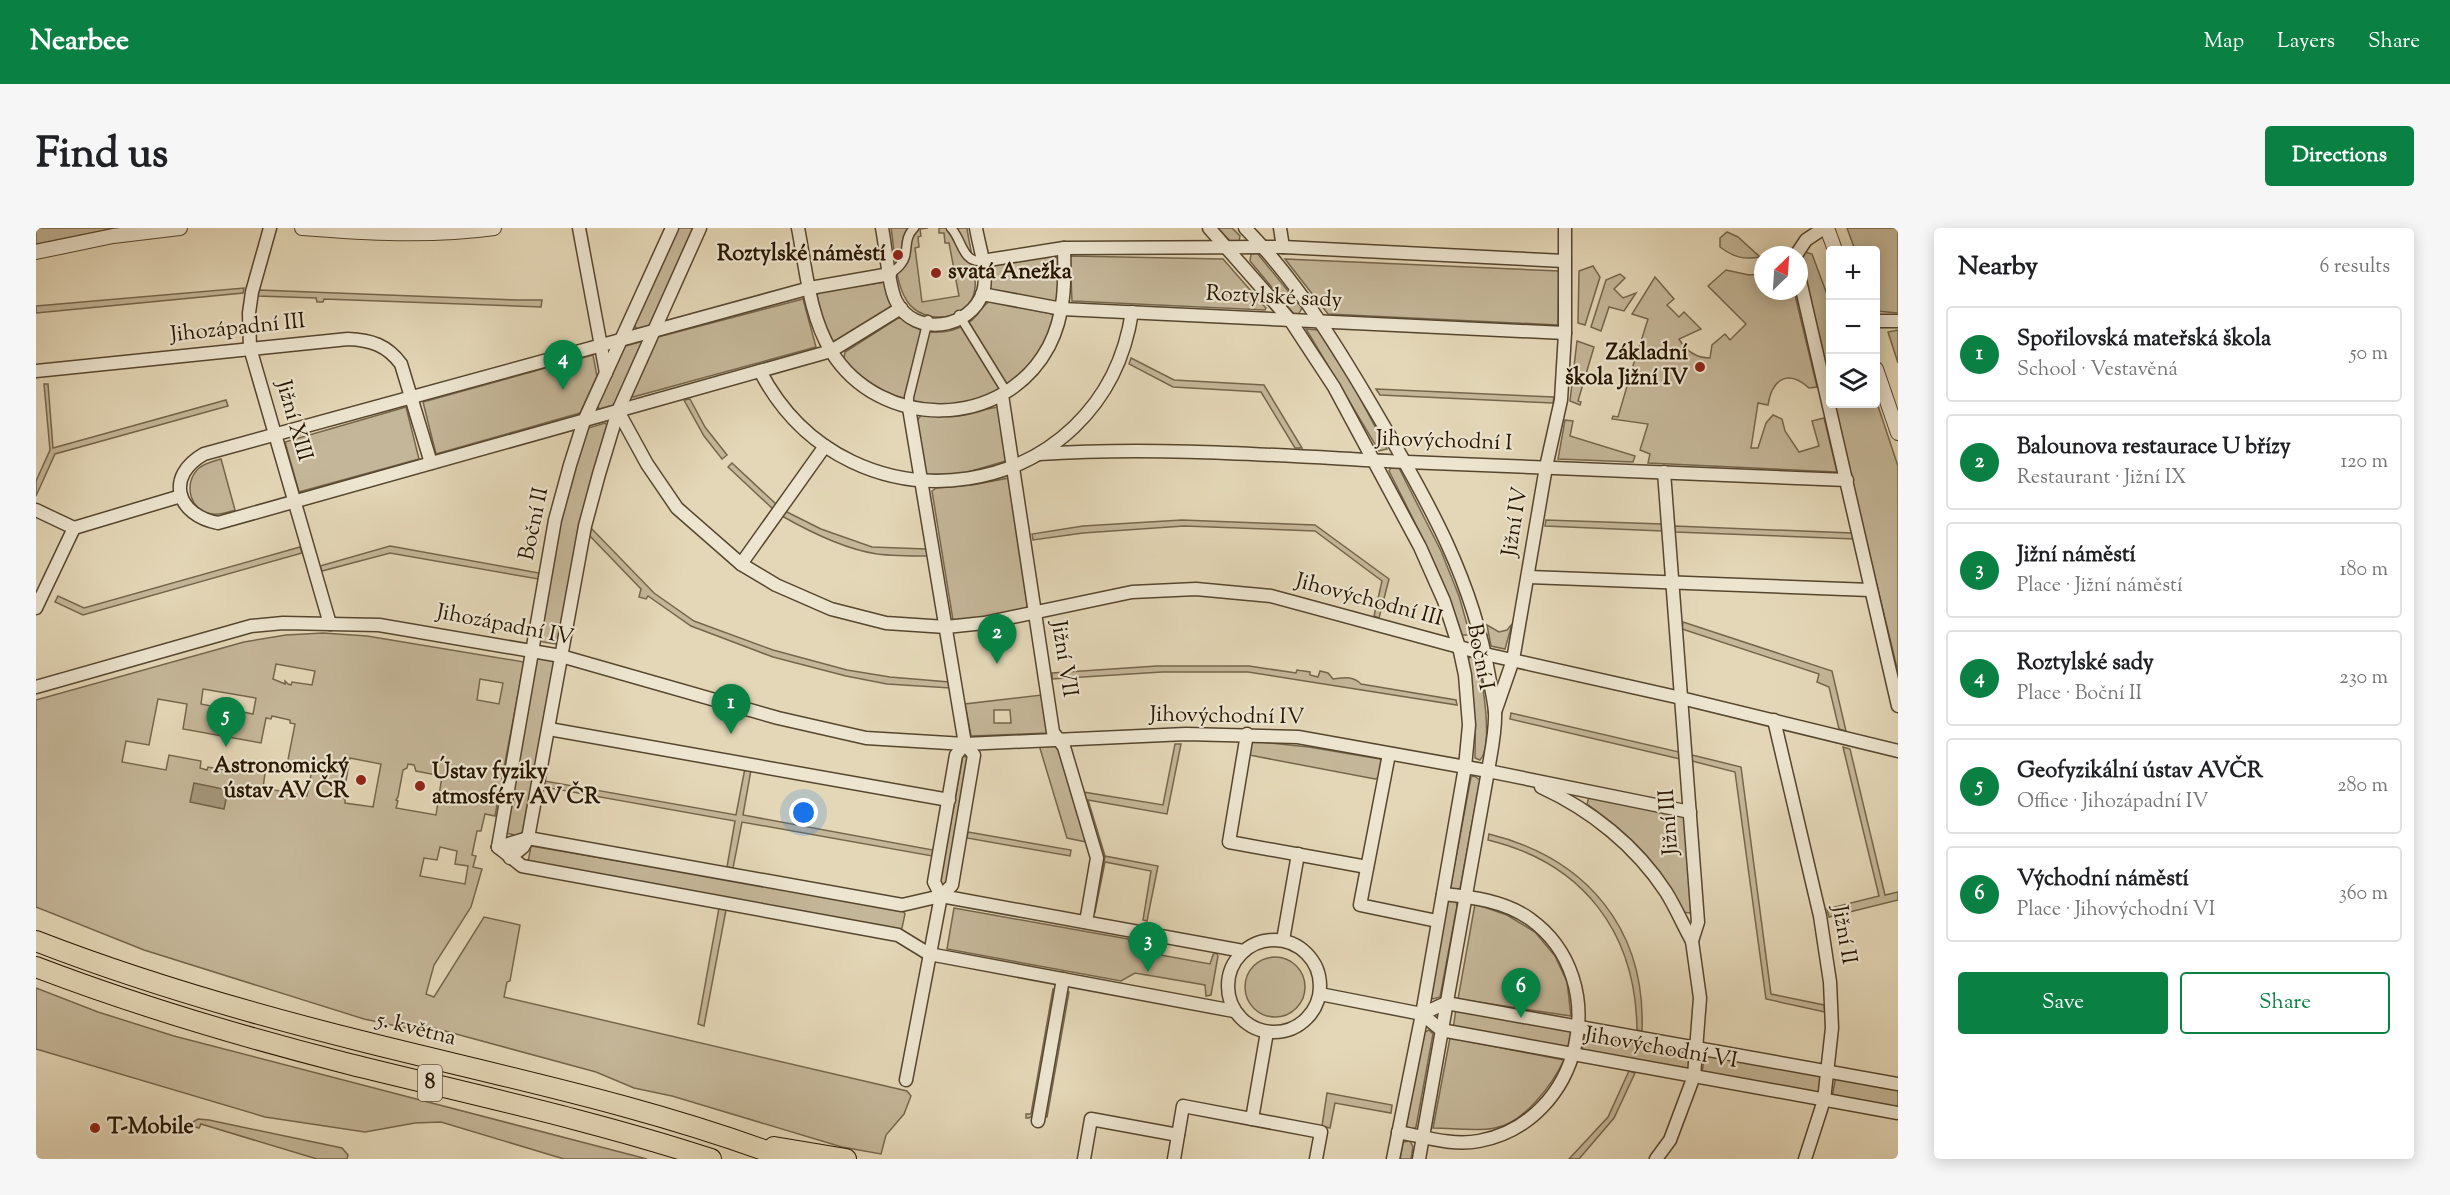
<!DOCTYPE html>
<meta charset="utf-8">
<style>
body{margin:0;font-family:"Sorts Mill Goudy",serif;background:#f6f6f6;color:#202124}
.controls{position:absolute;right:18px;top:18px;display:grid;overflow:hidden;border-radius:6px;box-shadow:0 3px 15px #0003}
.controls button{width:54px;height:54px;display:grid;place-items:center;padding:0;border:0;border-bottom:2px solid #e0e0e0;background:#fff;color:#202124;font:30px sans-serif}
.compass{position:absolute;left:1718px;top:18px;width:54px;height:54px;border-radius:50%;background:#fff;box-shadow:0 3px 15px #0003;rotate:25deg}
.you{position:absolute;left:768px;top:585px;width:21px;height:21px;margin:-15px;border:4px solid #fff;border-radius:50%;background:#1a73e8;box-shadow:0 0 0 9px #1a73e833}
.badge{display:grid;place-items:center;width:39px;height:39px;border-radius:50%;background:#0b8043;color:#fff;font-size:20px;font-weight:700}
.pin{position:absolute;translate:-50% -50px;filter:drop-shadow(0 2px 3px #0008)}
.pin::after{content:'';position:absolute;top:32px;width:21px;height:18px;background:inherit;clip-path:polygon(0 0,100% 0,50% 100%)}
.list{margin:0;padding:0;list-style:none}
h2{display:flex;justify-content:space-between;align-items:center;height:78px;margin:0;padding:0 24px;font-size:26px}
h2 small{font-size:20px;font-weight:400;color:#757577}
.list li{display:grid;grid-template-columns:39px 1fr auto;gap:18px;align-items:center;box-sizing:border-box;height:96px;margin:0 12px 12px;padding:0 12px;border:2px solid #e0e0e0;border-radius:6px}
.list b{display:block;font-size:22px;white-space:nowrap}
.list p{margin:0;font-size:20px;white-space:nowrap;color:#757577}
.list em{font-size:20px;font-style:normal;color:#757577}
.actions{display:flex;gap:12px;padding:18px 24px}
.actions a{flex:1;padding:14px 0;border:2px solid #0b8043;border-radius:6px;text-align:center;font-size:21px;color:#0b8043}
.actions .main{background:#0b8043;color:#fff}
.icon{flex:none;width:33px;height:33px;fill:none;stroke:currentColor;stroke-width:2;stroke-linecap:round;stroke-linejoin:round}
.map{position:relative;flex:none;width:1862px;height:931px;overflow:hidden;border-radius:6px}
header{display:flex;align-items:center;gap:36px;box-sizing:border-box;height:84px;padding:0 30px;background:#0b8043;color:#fff}
header strong{font-size:28px}
nav{display:flex;gap:33px;margin-inline-start:auto;font-size:21px}
.intro{display:flex;align-items:center;justify-content:space-between;box-sizing:border-box;height:144px;padding:0 36px}
h1{margin:0;font-size:42px}
.button{padding:15px 27px;border-radius:6px;background:#0b8043;color:#fff;font-size:21px;font-weight:700}
main{display:flex;gap:36px;padding:0 36px}
aside{flex:1;background:#fff;border-radius:6px;box-shadow:0 3px 15px #0003}
.map>svg:first-child{display:block}
.green{fill:#c4b698;stroke:#76664c;stroke-width:1.5;fill-rule:evenodd}
.water{fill:#a49579;stroke:#726249;stroke-width:1.5}
.lines{fill:none;stroke-linecap:round;stroke-linejoin:round}
.pedestrian-casing{stroke:#56462e;stroke-width:11}
.minor-casing{stroke:#56462e;stroke-width:15}
.tertiary-casing{stroke:#56462e;stroke-width:16}
.trunk-casing{stroke:#271500;stroke-width:22}
.pedestrian{stroke:#ede5d0;stroke-width:8}
.minor{stroke:#ede5d0;stroke-width:12}
.tertiary{stroke:#ede5d0;stroke-width:14}
.trunk{stroke:#e4d7b7;stroke-width:20}
.poi-dot{fill:#8f2418;stroke:#ede5d0;stroke-width:2}
.labels{text-anchor:middle;dominant-baseline:central;stroke-width:4.5;stroke-linejoin:round;paint-order:stroke}
.shield{fill:#ede5d0;stroke:#62533e;stroke-width:1.5}
.shield-label{font-size:21px;font-weight:bold;fill:#271500}
.poi-label{font-size:22px;font-weight:bold;fill:#271500;stroke:#ede5d0;text-anchor:end}
.street-label{font-size:22px;fill:#271500;stroke:#ede5d0}
</style>
<header>
<strong>Nearbee</strong>
<nav><a>Map</a><a>Layers</a><a>Share</a></nav>
</header>
<div class="intro"><h1>Find us</h1><a class="button">Directions</a></div>
<main>
<div class="map">
<svg width="1862" height="931" viewBox="0 0 1862 931">
<rect width="100%" height="100%" fill="#e4d7b7"/>
<filter id="stains"><feTurbulence type="fractalNoise" baseFrequency=".00333" numOctaves="4"/><feColorMatrix values="0 0 0 0 .2 0 0 0 0 .09 0 0 0 0 .02 0 0 0 .5 -.17"/></filter>
<radialGradient id="worn" r=".72"><stop offset=".6" stop-color="#630" stop-opacity="0"/><stop offset="1" stop-color="#630" stop-opacity=".3"/></radialGradient>
<g class="green">
<polygon points="0,0 79,0 0,16"/>
<polygon points="640,0 660,0 619,97 601,101 598,97"/>
<path d="M855 0H892L884 1 885 8 882 9 883 19 879 20 886 74 923 68 913 15H909L908 5H903V0H931C933 18 941 42 939 60 935 94 887 98 871 73 858 53 859 22 855 0Z"/>
<polygon points="1182,0 1196,0 1204,8 1203,13 1194,13"/>
<polygon points="1811,0 1862,0 1862,85 1840,83 1840,22 1819,22"/>
<path d="M1691 4 1702 9 1724 29C1708 32 1697 29 1684 19V10Z"/>
<polygon points="1769,24 1776,26 1792,69 1794,68 1794,166 1773,76 1765,34"/>
<polygon points="1221,25 1266,80 1262,87 1258,86 1214,33 1215,26"/>
<polygon points="1017,27 1023,32 1023,74 1021,76 956,63 954,60 953,40 956,38"/>
<polygon points="1034,28 1187,31 1230,80 1229,82 1036,73"/>
<polygon points="1249,31 1523,43 1522,97 1292,86"/>
<polygon points="1557,38 1564,49 1549,97 1542,95 1543,43"/>
<path d="M1690 42 1713 47 1727 46V63H1758L1781 159 1773 160C1752 141 1736 151 1732 177L1722 175 1715 220H1722L1730 195 1737 187 1746 191 1749 203 1763 224 1783 218 1776 193 1788 190 1801 244 1612 235 1614 226 1604 222 1612 196 1576 191 1577 188 1582 189 1599 131 1602 132 1605 125 1602 123 1612 91 1596 86 1619 49 1638 71 1631 77 1643 89 1648 84 1665 101 1643 111C1650 123 1660 130 1674 130L1676 117 1689 106 1694 112 1710 96 1672 58Z"/>
<polygon points="1584,46 1589,50 1578,61 1587,70 1600,65 1588,83 1573,79 1565,103 1555,99 1570,52"/>
<polygon points="850,54 857,81 798,116 786,92 781,67 785,63"/>
<polygon points="208,60 207,65 0,85 0,78"/>
<polygon points="223,62 481,72 506,72 505,79 288,71 287,74 281,74 280,70 222,68"/>
<polygon points="767,71 780,119 597,169 596,167 622,109"/>
<path d="M954 73 1016 86 1018 90C1012 107 1004 125 992 139 943 195 853 185 808 131L809 124 862 90C872 90 878 100 887 103 907 107 928 102 941 87 945 82 948 76 954 73Z"/>
<polygon points="1270,101 1282,102 1318,159 1351,221 1343,223"/>
<polygon points="1862,102 1862,135 1852,104"/>
<polygon points="607,113 581,177 564,183 561,176 586,119"/>
<polygon points="1541,113 1558,119 1542,173 1545,174 1544,177 1534,173"/>
<polygon points="557,127 561,148 544,185 400,226 387,174"/>
<polygon points="1095,130 1138,152 1228,157 1266,220 1259,220 1225,164 1137,159 1093,136"/>
<polygon points="8,156 12,156 17,220 190,172 192,178 19,226 0,268 0,253 14,222"/>
<polygon points="1340,161 1518,169 1517,175 1344,167"/>
<polygon points="654,171 669,199 691,227 686,231 668,208 648,172"/>
<polygon points="1840,172 1862,238 1862,444 1797,176 1840,176"/>
<polygon points="370,179 383,231 263,264 249,214"/>
<polygon points="962,179 973,232 922,247 890,246 881,193 885,187 920,187"/>
<polygon points="1529,192 1537,193 1534,208 1599,228 1597,234 1522,231"/>
<polygon points="569,195 572,198 522,413 520,416 507,414 504,411 523,294 549,201"/>
<path d="M185 231 199 282C192 284 184 287 176 286 153 283 147 254 163 240 169 235 178 233 185 231Z"/>
<polygon points="696,235 741,277 738,282 692,239"/>
<path d="M1356 238H1362L1405 323 1423 368 1434 407H1426C1408 349 1380 297 1353 243Z"/>
<polygon points="973,250 992,382 943,391 917,392 896,263 900,260 936,257"/>
<path d="M749 283 785 301 836 319 890 321 892 328C875 328 857 328 841 326 808 321 774 304 746 288Z"/>
<polygon points="1146,292 1279,297 1353,351 1343,390 1338,388 1346,353 1279,303 1148,298 1047,305 997,312 996,306 1047,298"/>
<polygon points="1510,292 1626,296 1626,303 1509,298"/>
<polygon points="1638,298 1816,305 1818,311 1639,304"/>
<polygon points="555,300 618,365 658,393 737,422 811,442 854,449 913,454 914,460 851,456 810,448 737,429 655,398 612,368 610,371 603,369 605,361 553,307"/>
<polygon points="354,318 503,345 502,351 354,325 286,343 284,338"/>
<polygon points="264,319 266,325 47,387 19,374 22,368 48,380"/>
<polygon points="1647,394 1796,443 1810,503 1803,501 1793,459 1781,454 1783,446 1646,401"/>
<polygon points="1476,396 1469,421 1455,418 1451,397 1463,404 1471,402"/>
<path d="M287 405 331 408 488 434 459 588 449 586 445 603H441L436 627 440 628 437 639 446 641 435 679 398 737 390 766 398 769 448 689 484 697 474 753 471 754 468 769 871 863 875 868 868 886 850 907 845 926 806 919 636 868 598 860 560 844 398 800 389 804 328 791 108 722 0 679V472L208 414 250 407ZM240 436 279 443 276 457 256 454 255 457 252 456 249 453V456L237 451ZM444 451 467 455 463 476 441 472ZM167 461 220 470 217 486 197 482 193 500 182 498 185 480 165 476ZM122 471 151 476 147 501 225 515 230 490 235 491 236 488 254 492V495L259 496 250 542 261 544 262 542H265V545H269V543H272L275 547 271 568 227 560 229 545 197 539 196 546 188 545 189 542 172 539 171 542 164 540 165 533 133 527 130 542 86 534 90 513 113 517ZM314 530 345 536 337 579 309 575V571L307 570ZM372 536 378 537 380 543 406 548 400 587 360 580 362 573 360 572 362 569 367 542 371 540ZM404 619 421 623 419 636 432 638 429 656 384 648 388 630 401 632Z"/>
<path d="M1435 427 1441 430C1446 450 1458 517 1444 532L1439 530C1440 497 1438 465 1431 433Z"/>
<polygon points="502,430 518,433 519,437 488,606 484,608 469,605 499,432"/>
<path d="M1121 438H1213L1260 445 1261 442 1274 444V447L1282 449 1284 443 1292 445 1297 451C1306 450 1317 447 1325 456L1420 472 1421 477 1212 444H1126L1016 451V445Z"/>
<path d="M1006 467 1011 505 935 508 929 476ZM958 482H974L975 495H958Z"/>
<polygon points="1475,485 1643,524 1644,531 1474,491"/>
<polygon points="1215,513 1273,519 1344,531 1348,533 1345,549 1339,551 1213,527"/>
<polygon points="1139,516 1145,516 1131,586 1052,572 1069,628 1122,638 1111,693 1107,692 1115,643 1069,634 1059,684 1057,683 1069,629 1066,628 1047,564 1127,577"/>
<polygon points="1003,517 1018,517 1023,521 1050,614 1031,610"/>
<polygon points="1807,519 1814,521 1849,667 1862,664 1862,672 1793,689 1791,681 1843,668"/>
<polygon points="927,527 932,530 911,655 908,657 904,654"/>
<polygon points="1656,527 1705,539 1735,766 1788,777 1789,784 1730,771 1699,544 1656,533"/>
<polygon points="709,540 715,542 707,587 897,622 896,628 706,594 697,640 691,639 699,593 508,559 509,553 700,587"/>
<polygon points="1438,548 1444,552 1424,661 1415,661 1415,656 1435,549"/>
<path d="M1553 569 1651 587 1656 683 1653 685 1647 684C1622 634 1596 608 1551 576Z"/>
<polygon points="932,604 1035,622 1034,628 931,610"/>
<path d="M1453 606C1550 630 1610 700 1606 803L1601 802C1600 704 1547 635 1452 612Z"/>
<polygon points="495,618 866,681 869,686 866,700 863,702 492,634"/>
<polygon points="1415,672 1420,673 1421,678 1404,769 1397,771 1395,769 1411,675"/>
<polygon points="1439,676 1471,687 1499,704 1519,728 1531,754 1535,788 1422,771"/>
<polygon points="683,680 690,682 668,798 662,796"/>
<polygon points="918,680 1092,711 1097,722 1174,736 1177,727 1180,724 1182,728 1175,767 1170,768 1169,757 1099,745 1085,753 911,721"/>
<circle cx="1239" cy="759" r="30"/>
<polygon points="0,760 62,784 138,808 611,931 528,931 405,894 379,895 329,904 229,889 0,821"/>
<polygon points="1017,761 1019,762 997,887 993,890 990,890 990,886 995,886"/>
<polygon points="1030,763 1033,764 1011,889 1008,889"/>
<polygon points="1420,781 1533,801 1535,805 1532,819 1417,801"/>
<polygon points="1393,802 1397,806 1380,899 1376,902 1370,898 1387,805"/>
<polygon points="1549,804 1654,822 1655,841 1651,843 1546,824"/>
<path d="M1414 810 1528 832C1516 857 1488 895 1459 900 1440 904 1416 900 1397 900Z"/>
<polygon points="1671,825 1788,847 1786,867 1666,845 1668,831"/>
<polygon points="1593,843 1599,845 1578,890 1543,931 1533,931 1572,889"/>
<polygon points="1800,848 1862,860 1862,881 1796,869"/>
<polygon points="1291,865 1356,877 1355,885 1299,875 1294,900 1286,898"/>
<polygon points="162,891 173,892 306,920 312,927 311,931 281,931 165,896 163,900 152,897"/>
<polygon points="1374,913 1377,919 1375,931 1364,931 1367,914"/>
</g>
<polygon class="water" points="158,555 192,562 188,581 154,574"/>
<g class="lines">
<defs>
<g id="pedestrian">
<path d="M915 0C926 11 926 35 946 33"/>
<path d="M854 46C858 43 862 40 865 36 874 26 866 12 878 0"/>
<polyline points="923,87 968,160 966,167"/>
<polyline points="873,180 873,169 892,92"/>
</g>
<g id="minor">
<polyline points="234,0 216,64 213,85 214,120 294,396"/>
<polyline points="543,0 570,145"/>
<path d="M762 0C770 40 773 87 795 123 844 203 968 203 1013 118 1029 87 1029 54 1028 20"/>
<path d="M846 0C850 19 852 57 860 73 878 110 935 101 947 64 953 45 943 19 940 0"/>
<polyline points="1173,0 1254,92 1298,159 1384,319 1408,373 1423,419 1429,447 1433,497 1429,539 1386,786 1357,931"/>
<path d="M1209 0C1264 56 1306 126 1345 193 1393 275 1437 353 1453 448 1455 460 1458 472 1459 484 1460 503 1455 524 1452 543L1383 931"/>
<polyline points="1244,0 1247,19"/>
<polyline points="1760,27 1770,12 1788,0"/>
<polyline points="946,33 1028,20 1247,19 1528,33"/>
<path d="M854 46 774 60 168 226C129 248 140 287 182 295L795 123 865 80"/>
<polyline points="1763,48 1862,478"/>
<polyline points="946,66 1026,81 1529,105"/>
<polyline points="1840,93 1862,93"/>
<path d="M0 143 312 111C335 112 351 117 365 136L395 235"/>
<path d="M724 143C813 315 1067 277 1096 84"/>
<polyline points="966,167 1017,504 1028,519 1061,630 1050,694"/>
<polyline points="582,183 611,236 641,280 705,336 740,357 795,381 850,395 910,399 948,395 1096,364 1160,361 1235,368 1449,426 1645,470 1862,523"/>
<path d="M1003 226C1126 218 1248 228 1371 234 1517 241 1664 245 1811 252"/>
<polyline points="0,282 38,300"/>
<polyline points="38,300 145,268"/>
<polyline points="705,336 789,218"/>
<polyline points="1493,349 1834,362"/>
<polyline points="0,380 38,300"/>
<polyline points="0,459 215,398 247,395 343,397 525,428 742,490 830,510 929,516 1150,506 1262,509 1452,543 1654,584"/>
<polyline points="1459,484 1477,432 1510,239 1525,172 1529,105 1529,0"/>
<polyline points="1738,492 1784,688 1794,754 1796,800 1788,872 1769,931"/>
<polyline points="513,501 913,572"/>
<polyline points="1211,506 1193,614 1331,639"/>
<polyline points="1353,526 1324,677 1401,693"/>
<path d="M1505 559C1555 582 1600 618 1630 664 1640 680 1647 697 1656 713"/>
<polyline points="462,619 486,638 862,707 893,726 1198,783"/>
<polyline points="462,619 492,610 866,677 905,668 1207,723"/>
<polyline points="462,619 519,292 534,237 548,193 636,0"/>
<polyline points="474,630 487,619 492,610 549,298 563,246 582,183 664,0"/>
<polyline points="905,668 898,654 920,527 929,516"/>
<circle cx="1238" cy="758" r="46"/>
<polyline points="1247,712 1262,626"/>
<polyline points="1284,766 1386,786 1405,802 1862,885"/>
<polyline points="1386,786 1410,775 1862,856"/>
<polyline points="870,852 905,668 916,657 938,527 929,516 873,180"/>
<polyline points="1216,891 1231,804"/>
<polyline points="1002,893 1027,751"/>
<path d="M1362 904C1389 909 1416 918 1443 913 1546 894 1579 752 1494 691 1469 673 1436 669 1407 666"/>
<polyline points="1048,931 1055,891 1142,907"/>
<polyline points="1138,931 1147,878 1285,904 1280,931"/>
<polyline points="1620,931 1634,912 1658,848 1664,770 1656,713 1662,694 1628,244"/>
</g>
<g id="tertiary">
<path d="M266 0C330 5 394 9 458 0"/>
<polyline points="1791,0 1799,22"/>
<polyline points="0,24 77,8 144,0"/>
<polyline points="1840,141 1862,205"/>
</g>
<g id="trunk">
<path d="M0 713C108 755 220 787 333 815 473 850 616 879 752 931"/>
<path d="M0 739C102 778 207 809 313 836 434 866 556 892 675 931"/>
<polyline points="738,919 810,931"/>
</g>
</defs>
<use href="#pedestrian" class="pedestrian-casing"/>
<use href="#minor" class="minor-casing"/>
<use href="#tertiary" class="tertiary-casing"/>
<use href="#trunk" class="trunk-casing"/>
<use href="#pedestrian" class="pedestrian"/>
<use href="#minor" class="minor"/>
<use href="#tertiary" class="tertiary"/>
<use href="#trunk" class="trunk"/>
</g>
<g class="poi-dot">
<circle cx="862" cy="27" r="6"/>
<circle cx="900" cy="45" r="6"/>
<circle cx="1664" cy="139" r="6"/>
<circle cx="325" cy="552" r="6"/>
<circle cx="384" cy="558" r="6"/>
<circle cx="59" cy="900" r="6"/>
</g>
<g class="labels">
<rect class="shield" x="382" y="837" width="24" height="36" rx="4.5"/>
<g class="shield-label">
<text x="394" y="855">8</text>
</g>
<g class="poi-label">
<text x="850" y="27">Roztylské náměstí</text>
<text x="912" y="45" text-anchor="start">svatá Anežka</text>
<text x="1652" y="126">Základní<tspan x="1652" dy="25">škola Jižní IV</tspan></text>
<text x="313" y="539">Astronomický<tspan x="313" dy="25">ústav AV ČR</tspan></text>
<text x="396" y="545" text-anchor="start">Ústav fyziky<tspan x="396" dy="25">atmosféry AV ČR</tspan></text>
<text x="71" y="900" text-anchor="start">T-Mobile</text>
</g>
<g class="street-label">
<text transform="translate(1238 70) rotate(3)">Roztylské sady</text>
<text transform="translate(202 101) rotate(-6)">Jihozápadní III</text>
<text transform="translate(257 193) rotate(74)">Jižní XIII</text>
<text transform="translate(1408 214) rotate(2)">Jihovýchodní I</text>
<text transform="translate(1480 294) rotate(-81)">Jižní IV</text>
<text transform="translate(499 296) rotate(-78)">Boční II</text>
<text transform="translate(1333 373) rotate(15)">Jihovýchodní III</text>
<text transform="translate(469 398) rotate(11)">Jihozápadní IV</text>
<text transform="translate(1443 429) rotate(79)">Boční I</text>
<text transform="translate(1027 431) rotate(81)">Jižní VII</text>
<text transform="translate(1191 489) rotate(1)">Jihovýchodní IV</text>
<text transform="translate(1634 594) rotate(-94)">Jižní III</text>
<text transform="translate(1807 707) rotate(80)">Jižní II</text>
<text transform="translate(380 802) rotate(14)">5. května</text>
<text transform="translate(1625 821) rotate(10)">Jihovýchodní VI</text>
</g>
</g>
<rect width="100%" height="100%" filter="url(#stains)"/>
<rect width="100%" height="100%" fill="url(#worn)"/>
</svg>
<div class="controls">
<button>+</button>
<button>−</button>
<button><svg class="icon" aria-label="layers" viewBox="0 0 24 24"><path d="M12 4l9 5-9 5-9-5zM3 14l9 5 9-5"/></svg></button>
</div>
<svg class="compass" viewBox="-18 -18 36 36"><path d="M0-13l5 13h-10z" fill="#e53935"/><path d="M0 13l5-13h-10z" fill="#757577"/></svg>
<div class="you"></div>
<div class="pin badge" style="left:695px;top:506px">1</div>
<div class="pin badge" style="left:961px;top:436px">2</div>
<div class="pin badge" style="left:1112px;top:744px">3</div>
<div class="pin badge" style="left:527px;top:162px">4</div>
<div class="pin badge" style="left:190px;top:519px">5</div>
<div class="pin badge" style="left:1485px;top:790px">6</div>
</div>
<aside>
<h2>Nearby<small>6 results</small></h2>
<ul class="list">
<li><span class="badge">1</span><div><b>Spořilovská mateřská škola</b><p>School · Vestavěná</p></div><em>50 m</em></li>
<li><span class="badge">2</span><div><b>Balounova restaurace U břízy</b><p>Restaurant · Jižní IX</p></div><em>120 m</em></li>
<li><span class="badge">3</span><div><b>Jižní náměstí</b><p>Place · Jižní náměstí</p></div><em>180 m</em></li>
<li><span class="badge">4</span><div><b>Roztylské sady</b><p>Place · Boční II</p></div><em>230 m</em></li>
<li><span class="badge">5</span><div><b>Geofyzikální ústav AVČR</b><p>Office · Jihozápadní IV</p></div><em>280 m</em></li>
<li><span class="badge">6</span><div><b>Východní náměstí</b><p>Place · Jihovýchodní VI</p></div><em>360 m</em></li>
</ul>
<div class="actions"><a class="main">Save</a><a>Share</a></div>
</aside>
</main>
